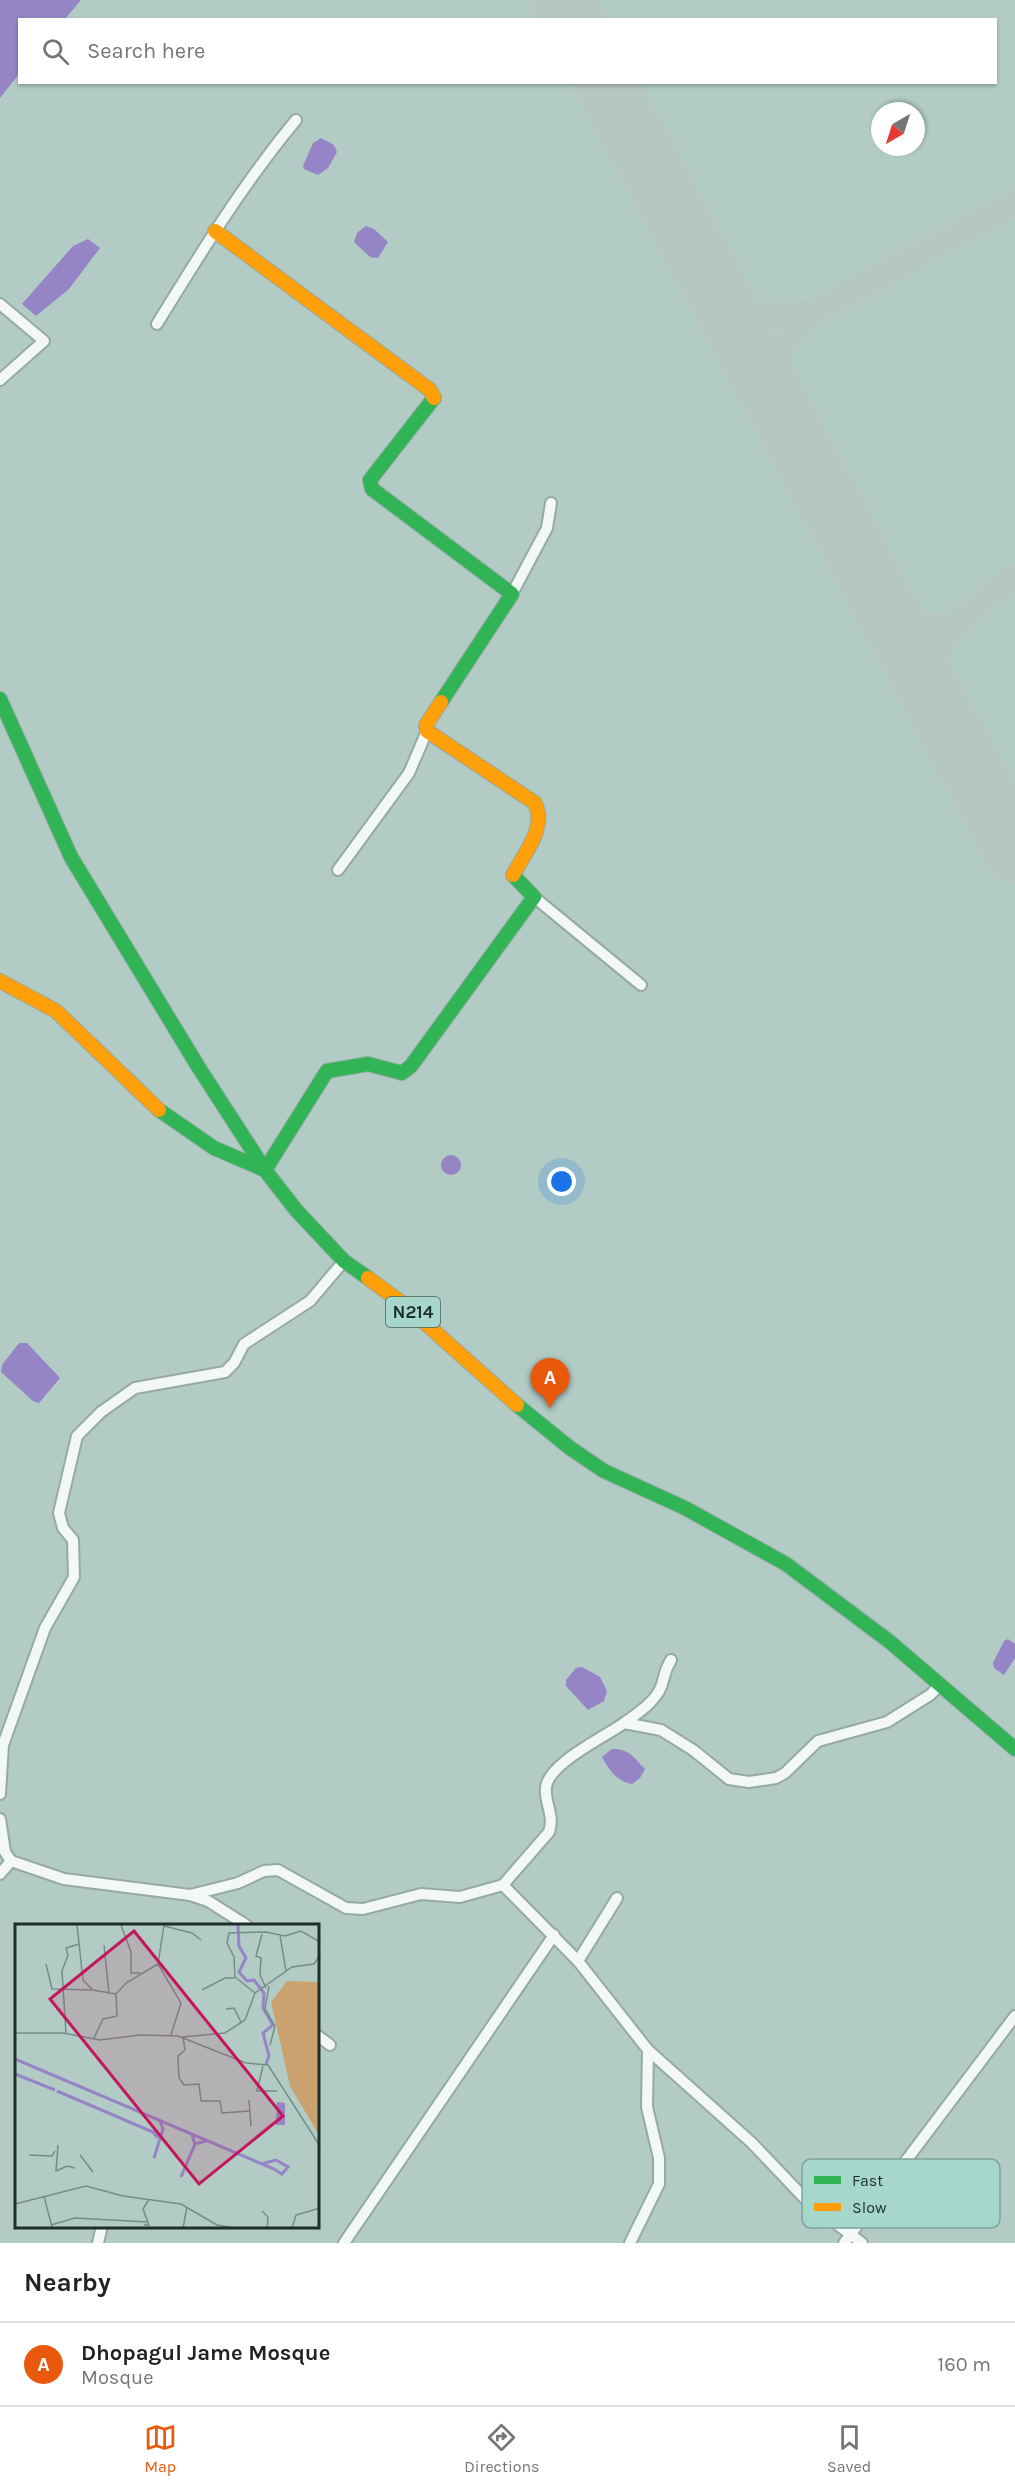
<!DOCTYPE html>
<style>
body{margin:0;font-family:Karla,sans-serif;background:#f6f6f6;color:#222}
.compass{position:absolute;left:871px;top:102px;width:54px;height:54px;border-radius:50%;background:#fff;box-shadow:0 2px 4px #0004;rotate:219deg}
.you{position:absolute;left:562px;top:1182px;width:21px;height:21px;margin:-15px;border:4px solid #fff;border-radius:50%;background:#1a73e8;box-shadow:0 0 0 9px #1a73e833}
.badge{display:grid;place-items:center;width:39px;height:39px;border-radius:50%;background:#ea580c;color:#fff;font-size:20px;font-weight:700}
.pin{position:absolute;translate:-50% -50px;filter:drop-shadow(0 2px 3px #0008)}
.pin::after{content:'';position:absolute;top:32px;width:21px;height:18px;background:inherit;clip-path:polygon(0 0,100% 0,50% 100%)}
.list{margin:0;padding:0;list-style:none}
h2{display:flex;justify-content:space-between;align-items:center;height:78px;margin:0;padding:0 24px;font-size:26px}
h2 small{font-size:20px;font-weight:400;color:#767676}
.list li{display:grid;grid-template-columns:39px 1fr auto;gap:18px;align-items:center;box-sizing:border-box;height:84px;padding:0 24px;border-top:2px solid #e0e0e0}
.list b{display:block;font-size:22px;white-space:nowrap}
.list p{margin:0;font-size:20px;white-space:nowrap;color:#767676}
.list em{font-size:20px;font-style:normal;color:#767676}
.icon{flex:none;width:33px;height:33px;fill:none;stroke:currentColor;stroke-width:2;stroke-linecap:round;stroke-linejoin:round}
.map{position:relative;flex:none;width:1015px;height:2243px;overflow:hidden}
.search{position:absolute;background:#fff;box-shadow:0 2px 4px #0004;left:18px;right:18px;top:18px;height:66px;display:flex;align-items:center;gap:15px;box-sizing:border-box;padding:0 21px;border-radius:0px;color:#767676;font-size:22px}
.sheet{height:162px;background:#fff}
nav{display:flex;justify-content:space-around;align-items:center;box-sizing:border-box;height:84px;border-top:2px solid #e0e0e0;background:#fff;font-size:16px;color:#767676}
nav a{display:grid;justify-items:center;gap:3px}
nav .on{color:#ea580c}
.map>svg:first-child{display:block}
.water{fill:#9584c6}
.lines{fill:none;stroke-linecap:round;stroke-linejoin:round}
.taxiway{stroke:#b6c6c2;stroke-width:26}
.runway{stroke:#b6c6c2;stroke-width:64}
.street-casing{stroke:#95aaa4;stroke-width:14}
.fast-casing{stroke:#95aaa4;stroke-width:16}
.slow-casing{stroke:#95aaa4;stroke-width:16}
.street{stroke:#f3f7f6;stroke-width:10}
.fast{stroke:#30b455;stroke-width:14}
.slow{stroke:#ff9f0a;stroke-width:14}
.labels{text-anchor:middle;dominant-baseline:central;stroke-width:6;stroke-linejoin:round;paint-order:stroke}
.shield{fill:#a7d6cb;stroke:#46615b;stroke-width:1.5}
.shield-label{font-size:18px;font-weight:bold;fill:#1d2f2b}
.inset-river{fill:none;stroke:#9584c6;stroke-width:3}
.inset-road{fill:none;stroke:#768d87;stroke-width:1.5}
.view{fill:#c2185b;fill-opacity:0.15;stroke:#c2185b;stroke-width:3}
.inset-edge{fill:none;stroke:#1d2f2b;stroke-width:3}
.key{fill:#a7d6cb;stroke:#7ea49b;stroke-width:1.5}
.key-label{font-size:16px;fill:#1d2f2b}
</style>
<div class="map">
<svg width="1015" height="2243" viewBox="0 0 1015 2243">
<rect width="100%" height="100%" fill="#b2ccc5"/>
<g class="water">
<polygon points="0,0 81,0 65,19 20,20 19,74 0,98"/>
<polygon points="321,138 334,145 337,152 328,168 318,175 304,169 303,166 313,143"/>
<polygon points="366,226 374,229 388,242 378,258 370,257 354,242 357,233"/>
<polygon points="88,239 100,248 69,289 36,316 22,304 73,246"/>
<circle cx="451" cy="1165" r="10"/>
<polygon points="19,1343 27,1343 60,1378 39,1403 33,1401 1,1372 2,1365"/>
<polygon points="1008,1639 1015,1644 1015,1658 1004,1675 994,1668 993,1663 1004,1641"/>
<polygon points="582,1667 600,1677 607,1691 604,1701 588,1710 566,1686 566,1680 576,1668"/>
<path d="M612 1749C629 1748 634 1758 645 1769L640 1778 632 1784C616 1781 610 1771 602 1757Z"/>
</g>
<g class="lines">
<g class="taxiway">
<path d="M708 274C738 313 765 321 812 312 783 337 772 364 776 402"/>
<polyline points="812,312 1015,204"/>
<path d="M884 606C908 621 931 631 959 623"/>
<path d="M933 697C931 686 929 675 932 665 943 626 986 600 1015 576"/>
</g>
<g class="runway">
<polyline points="561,0 572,20"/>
<polyline points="605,82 1015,851"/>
</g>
<defs>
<g id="street">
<polyline points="0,304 44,341 0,380"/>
<path d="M157 324C200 254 243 184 296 120"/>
<polyline points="512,594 547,528 551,503"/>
<polyline points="338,870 409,773 427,731"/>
<polyline points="534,897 641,985"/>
<path d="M624 1723C637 1714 655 1702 661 1687 665 1676 664 1671 671 1660"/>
<polyline points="0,1794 3,1745 45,1628 74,1577 73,1540 63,1528 59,1513 77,1436 101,1412 135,1388 225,1372 234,1363 244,1344 310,1301 344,1261"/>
<polyline points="0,1819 5,1852 11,1861"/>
<polyline points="0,1874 11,1861 64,1879 190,1895 238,1883 264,1871 278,1870 346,1908 363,1909 421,1894 460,1897 503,1885 578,1961 648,2050 647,2107 659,2158 659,2184 630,2243"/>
<path d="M503 1885 549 1832C555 1815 544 1803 546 1787 549 1763 605 1737 624 1723L661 1730 693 1750 729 1779 749 1782 776 1778 785 1773 818 1741 887 1722 930 1695 940 1685"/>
<polyline points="190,1895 208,1901 246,1925"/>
<polyline points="578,1961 617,1898"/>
<polyline points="318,2036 330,2045"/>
<polyline points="648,2050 752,2143 810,2204 862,2243"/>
<polyline points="98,2243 102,2226"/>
<polyline points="344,2243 554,1935"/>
<polyline points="844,2243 1015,2016"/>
</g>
<g id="fast">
<polyline points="434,398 370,480 372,489 512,594 441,702"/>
<polyline points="0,699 71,857 199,1068 265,1170 296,1210 344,1261 368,1278"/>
<polyline points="159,1110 214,1148 265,1170 327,1071 368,1064 402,1073 411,1066 534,897 513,875"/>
<polyline points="517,1405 570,1448 604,1471 685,1508 786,1564 890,1642 1015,1749"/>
</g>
<g id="slow">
<polyline points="215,231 430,390 434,398"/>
<path d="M441 702 426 725 427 731 535 803C547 829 524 853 513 875"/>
<polyline points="0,981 56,1011 159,1110"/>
<polyline points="368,1278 406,1306 517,1405"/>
</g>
</defs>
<use href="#street" class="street-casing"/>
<use href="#fast" class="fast-casing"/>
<use href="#slow" class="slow-casing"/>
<use href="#street" class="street"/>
<use href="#fast" class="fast"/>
<use href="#slow" class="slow"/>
</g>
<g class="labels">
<rect class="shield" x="386" y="1297" width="54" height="30" rx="4.5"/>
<g class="shield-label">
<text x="413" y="1312">N214</text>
</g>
</g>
<g transform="translate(15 1924)">
<rect width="304" height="304" fill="#b2ccc5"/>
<path d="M272 57 304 58V211L275 162 256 78Z" fill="#c9a26f"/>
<path d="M262 178 270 179V201H261Z" fill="#9584c6"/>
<path class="inset-river" d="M223 1 224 22 231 34 224 48 232 57 239 56 249 69 248 84 258 101 248 109 254 132 251 140M0 135 259 245M0 150 40 166M42 167 138 208 143 214M177 211 180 220 191 217M139 234 148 205 145 197M246 240 261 236 273 243 267 250 259 245M166 253 180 220"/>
<path class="inset-road" d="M62 1 68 56 78 66 101 70 111 59 143 40 149 1M106 1 116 28V49H125M149 2 177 9 186 16M247 10 241 32 246 34 245 51 251 64M265 11 271 47M89 21 94 70M31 40 37 65 77 66M143 40 166 79 156 111M254 62 250 85 260 102 255 121M187 66 210 54H220M240 69 220 53 219 33 212 19 214 9 251 8 270 12 286 7 305 18M211 85 219 84 226 98M0 109H48L85 116 125 111 163 112 231 139 253 141 305 222M51 109 47 47 53 31 51 24 64 20M79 114 88 95 102 92 101 70M248 142 242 167H262M234 176 236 202M235 187 207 189 205 177H186L184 160 169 161 164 154 163 132 170 126 168 113 210 109 230 96 240 69 277 43 299 40 305 31M43 221 41 247 52 242 60 244M14 231 37 232 40 227M65 231 78 248M29 272 37 303M0 280 71 262 108 272 166 280 202 301 220 304M247 287 253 293 252 304M36 301 60 294 133 298M129 301H134L128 285 134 275M57 304H78M168 304 172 283M277 304 281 291 305 284"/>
<path class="view" d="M119 7 268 192 184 260 35 75Z"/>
<rect width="304" height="304" class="inset-edge"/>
</g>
<rect x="802" y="2159" width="198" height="69" rx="9" class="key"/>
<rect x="814" y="2176" width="27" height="8" fill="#30b455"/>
<rect x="814" y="2203" width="27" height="8" fill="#ff9f0a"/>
<g class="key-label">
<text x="852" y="2186">Fast</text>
<text x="852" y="2213">Slow</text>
</g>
</svg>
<svg class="compass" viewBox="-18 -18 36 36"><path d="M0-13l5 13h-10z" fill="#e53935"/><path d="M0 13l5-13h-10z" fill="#767676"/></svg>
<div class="you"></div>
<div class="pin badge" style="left:550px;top:1408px">A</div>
<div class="search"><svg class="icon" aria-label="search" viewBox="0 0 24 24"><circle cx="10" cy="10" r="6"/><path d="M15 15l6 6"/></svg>Search here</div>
</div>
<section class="sheet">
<h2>Nearby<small></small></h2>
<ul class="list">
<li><span class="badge">A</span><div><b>Dhopagul Jame Mosque</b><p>Mosque</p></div><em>160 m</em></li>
</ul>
</section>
<nav>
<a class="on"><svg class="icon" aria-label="map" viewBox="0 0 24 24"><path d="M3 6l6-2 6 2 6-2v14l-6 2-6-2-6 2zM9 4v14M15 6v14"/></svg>Map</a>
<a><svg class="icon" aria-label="directions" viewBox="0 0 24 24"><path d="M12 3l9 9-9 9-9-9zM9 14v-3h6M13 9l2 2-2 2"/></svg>Directions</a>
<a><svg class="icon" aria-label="saved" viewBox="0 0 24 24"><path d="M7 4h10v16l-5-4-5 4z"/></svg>Saved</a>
</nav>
